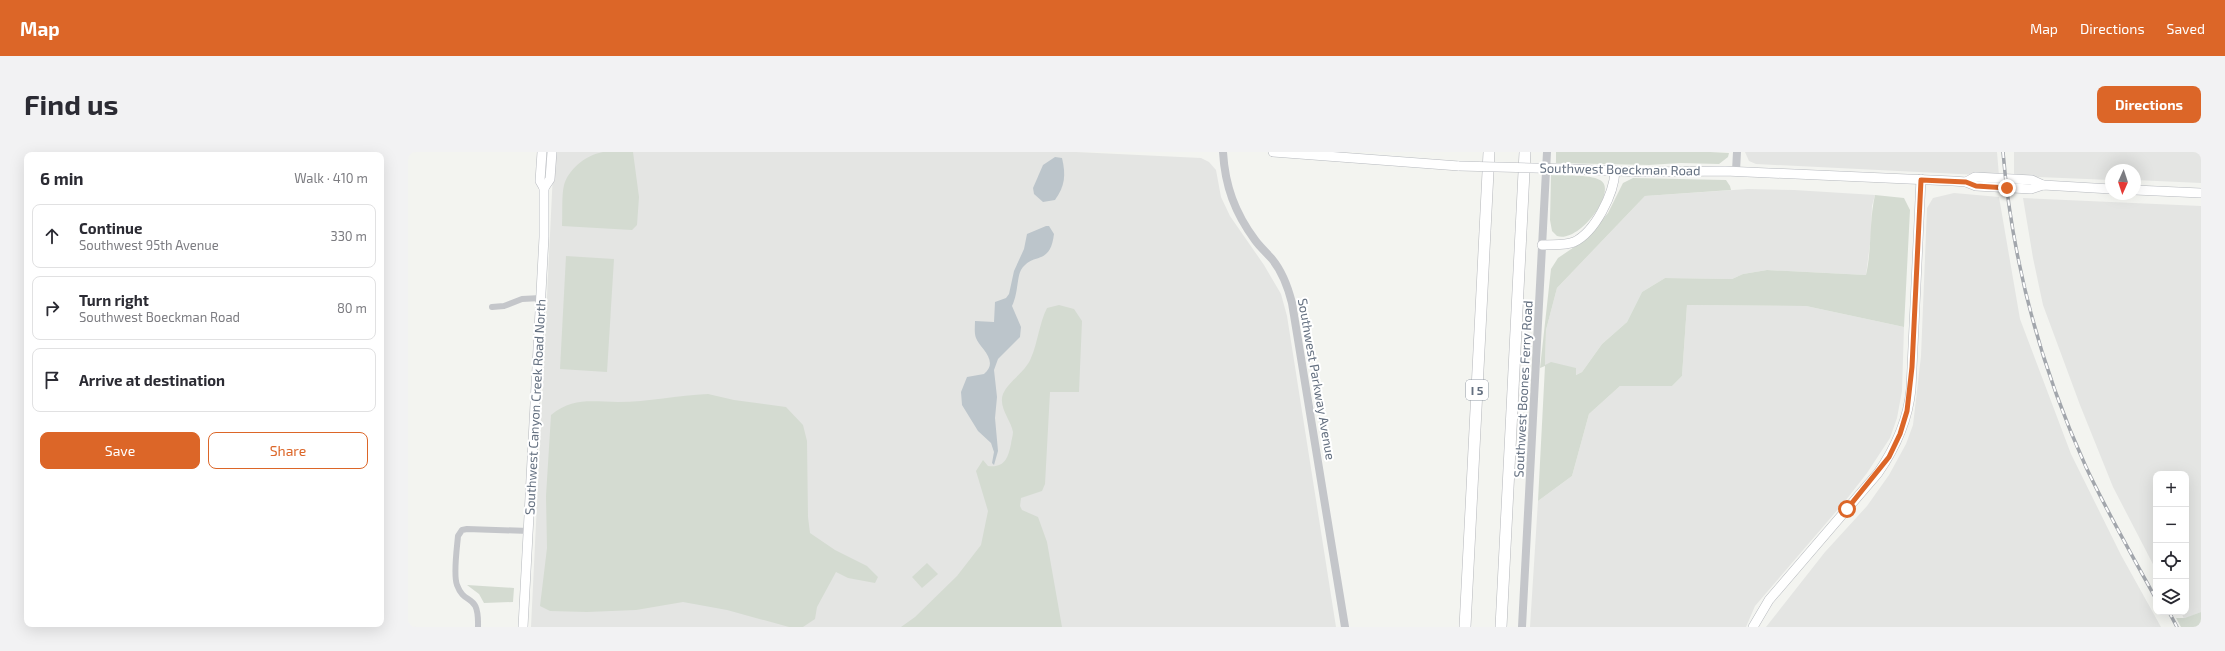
<!DOCTYPE html>
<meta charset="utf-8">
<style>
body{margin:0;font-family:"Exo 2",sans-serif;background:#f2f2f3;color:#2b2b33}
.controls{position:absolute;right:12px;bottom:12px;display:grid;overflow:hidden;border-radius:8px;box-shadow:0 4px 16px #0002}
.controls button{width:36px;height:36px;display:grid;place-items:center;padding:0;border:0;border-bottom:1px solid #e1e1e2;background:#fff;color:#2b2b33;font:20px sans-serif}
.compass{position:absolute;left:1697px;top:12px;width:36px;height:36px;border-radius:50%;background:#fff;box-shadow:0 4px 16px #0002;rotate:183deg}
.stop{position:absolute;width:12px;height:12px;margin:-9px;border:3px solid #dc6628;border-radius:50%;background:#fff}
.stop.end{background:#dc6628;border-color:#fff;box-shadow:0 1px 4px #0008}
.list{margin:0;padding:0;list-style:none}
h2{display:flex;justify-content:space-between;align-items:center;height:52px;margin:0;padding:0 16px;font-size:17px}
h2 small{font-size:13px;font-weight:400;color:#7c7c81}
.list li{display:grid;grid-template-columns:26px 1fr auto;gap:12px;align-items:center;box-sizing:border-box;height:64px;margin:0 8px 8px;padding:0 8px;border:1px solid #e1e1e2;border-radius:8px}
.list b{display:block;font-size:15px;white-space:nowrap}
.list p{margin:0;font-size:13px;white-space:nowrap;color:#7c7c81}
.list em{font-size:13px;font-style:normal;color:#7c7c81}
.actions{display:flex;gap:8px;padding:12px 16px}
.actions a{flex:1;padding:9px 0;border:1px solid #dc6628;border-radius:8px;text-align:center;font-size:14px;color:#dc6628}
.actions .main{background:#dc6628;color:#fff}
.icon{flex:none;width:22px;height:22px;fill:none;stroke:currentColor;stroke-width:2;stroke-linecap:round;stroke-linejoin:round}
.map{position:relative;flex:none;width:1793px;height:475px;overflow:hidden;border-radius:8px}
header{display:flex;align-items:center;gap:24px;box-sizing:border-box;height:56px;padding:0 20px;background:#dc6628;color:#fff}
header strong{font-size:19px}
nav{display:flex;gap:22px;margin-inline-start:auto;font-size:14px}
.intro{display:flex;align-items:center;justify-content:space-between;box-sizing:border-box;height:96px;padding:0 24px}
h1{margin:0;font-size:28px}
.button{padding:10px 18px;border-radius:8px;background:#dc6628;color:#fff;font-size:14px;font-weight:700}
main{display:flex;gap:24px;padding:0 24px}
aside{flex:1;background:#fff;border-radius:8px;box-shadow:0 4px 16px #0002}
.map>svg:first-child{display:block}
.built{fill:#e4e5e3}
.green{fill:#d4dbd1}
.water{fill:#bcc5cb}
.lines{fill:none;stroke-linecap:round;stroke-linejoin:round}
.secondary-casing{stroke:#b6b9be;stroke-width:10}
.motorway-casing{stroke:#b4b6ba;stroke-width:12}
.minor{stroke:#c4c6ca;stroke-width:6}
.tertiary{stroke:#c4c6ca;stroke-width:8}
.secondary{stroke:#fff;stroke-width:9}
.motorway{stroke:#fff;stroke-width:11}
.rail-casing{stroke:#a2a6ac;stroke-width:3.5}
.rail{stroke:#fff;stroke-width:2;stroke-dasharray:6;stroke-linecap:butt}
.secondary-bridge-casing{stroke:#b6b9be;stroke-width:10;stroke-linecap:butt}
.secondary-bridge{stroke:#fff;stroke-width:9}
.route{stroke:#dc6628;stroke-width:5}
.labels{text-anchor:middle;dominant-baseline:central;stroke-width:4;stroke-linejoin:round;paint-order:stroke}
.shield{fill:#fff;stroke:#929ba6;stroke-width:1}
.shield-label{font-size:12px;font-weight:bold;fill:#647080}
.street-label{font-size:13px;fill:#647080;stroke:#fff}
</style>
<header>
<strong>Map</strong>
<nav><a>Map</a><a>Directions</a><a>Saved</a></nav>
</header>
<div class="intro"><h1>Find us</h1><a class="button">Directions</a></div>
<main>
<aside>
<h2>6 min<small>Walk · 410 m</small></h2>
<ul class="list">
<li><svg class="icon" aria-label="ahead" viewBox="0 0 24 24"><path d="M12 20V5M6 11l6-6 6 6"/></svg><div><b>Continue</b><p>Southwest 95th Avenue</p></div><em>330 m</em></li>
<li><svg class="icon" aria-label="right" viewBox="0 0 24 24"><path d="M7 20v-9h11M14 6l5 5-5 5"/></svg><div><b>Turn right</b><p>Southwest Boeckman Road</p></div><em>80 m</em></li>
<li><svg class="icon" aria-label="arrive" viewBox="0 0 24 24"><path d="M6 21V4h12l-3 4 3 4H6"/></svg><div><b>Arrive at destination</b></div></li>
</ul>
<div class="actions"><a class="main">Save</a><a>Share</a></div>
</aside>
<div class="map">
<svg width="1793" height="475" viewBox="0 0 1793 475">
<rect width="100%" height="100%" fill="#f3f4f0"/>
<g class="built">
<polygon points="146,0 668,0 793,6 801,10 808,18 813,45 822,64 856,113 873,142 879,164 928,475 123,475"/>
<polygon points="1337,0 1589,0 1591,24 1348,12 1341,9"/>
<polygon points="1606,0 1793,0 1793,31 1727,28 1727,18 1703,18 1703,28 1606,24"/>
<polygon points="1340,37 1386,38 1467,43 1464,54 1463,84 1458,123 1359,118 1335,122 1324,127 1257,126 1234,140 1219,170 1194,192 1174,220 1168,223 1137,213 1138,178 1149,136 1237,44"/>
<polygon points="1546,41 1591,45 1612,167 1663,302 1713,403 1753,475 1358,475 1417,400 1459,354 1481,323 1498,292 1505,273 1513,204 1519,56 1525,46"/>
<polygon points="1615,46 1793,54 1793,460 1776,467 1773,460 1778,460 1778,322 1748,322 1748,418 1705,335 1672,253 1635,153 1625,106"/>
<polygon points="1279,153 1398,154 1496,175 1494,239 1489,266 1482,286 1459,321 1438,348 1347,454 1338,475 1122,475 1130,349 1164,324 1181,262 1212,234 1264,234 1274,224"/>
</g>
<g class="green">
<path d="M195 0H225L231 45 229 73 224 78 154 74C155 62 153 40 157 30 163 15 179 3 195 0Z"/>
<polygon points="1148,0 1302,0 1321,1 1320,5 1311,12 1272,11 1241,13 1148,11"/>
<path d="M1143 23C1155 24 1181 22 1192 28 1211 38 1171 92 1149 84L1144 79 1142 68Z"/>
<path d="M1225 26 1318 28 1322 34 1323 38 1237 44 1149 136 1138 178 1137 213 1143 210 1168 216V223L1174 220 1194 192 1219 170 1234 140 1257 126 1324 127 1335 122 1359 118 1458 123C1464 97 1461 69 1467 43L1496 46 1502 58 1496 175 1398 154 1279 153 1274 224 1264 234H1212L1181 262 1164 324 1130 349 1137 214 1132 216 1143 117 1150 106 1178 87 1200 61 1215 31Z"/>
<polygon points="158,104 206,107 199,220 152,217"/>
<path d="M651 153 666 157 674 169 671 240H642L637 332 634 339 613 346 612 354 614 358 630 365 639 390 654 475H493L507 465 549 424 573 393 580 359 568 319 575 308 580 314C597 316 600 306 603 292 603 289 605 284 605 280 603 268 590 255 595 242 601 228 617 221 623 206 630 190 631 172 639 156Z"/>
<path d="M300 242 326 248 378 255 395 273 399 289 400 365 402 381 427 398 459 414 470 425 467 431 440 426 428 420 409 455 407 467 395 475H381L319 458 275 450 228 458 179 460 142 459 132 454 139 396 138 344 143 263C165 245 184 250 210 250 240 250 270 243 300 242Z"/>
<polygon points="519,411 530,422 514,436 504,425"/>
<polygon points="59,433 106,436 105,450 76,451 71,442"/>
<polygon points="1793,460 1793,475 1773,475 1768,466 1777,466"/>
</g>
<g class="water">
<path d="M647 5 654 6C658 23 657 34 647 48L635 50 626 42 625 36 635 13Z"/>
<path d="M638 74H641L646 82C642 115 625 99 613 118 609 125 610 142 604 154L613 175 612 185 590 207 586 218 589 245 587 266 590 299 586 313 584 311 586 300 583 291 570 279 554 253 553 240 559 225 576 222C592 209 571 195 568 186 566 180 567 174 567 169L586 170 587 150 598 146 601 142 606 119 616 97 619 82Z"/>
</g>
<g class="lines">
<defs>
<g id="secondary">
<polyline points="865,0 1051,14"/>
<polyline points="1162,17 1236,20 1317,19 1545,29 1558,30 1568,34 1623,37 1635,33 1703,37"/>
<polyline points="1558,30 1567,25 1624,28 1635,33"/>
<polyline points="136,36 142,27 144,0"/>
<polyline points="1727,38 1793,41"/>
<path d="M1134 93C1144 92 1156 94 1166 90 1187 80 1206 42 1207 19"/>
<polyline points="115,475 136,85 136,36 132,29 134,0"/>
<path d="M1345 475 1361 448 1470 321C1488 295 1500 268 1503 237L1513 27"/>
</g>
<g id="motorway">
<polyline points="1057,475 1081,0"/>
<polyline points="1093,475 1117,0"/>
</g>
</defs>
<use href="#secondary" class="secondary-casing"/>
<use href="#motorway" class="motorway-casing"/>
<g class="minor">
<polyline points="84,155 96,154 114,147 133,146"/>
<path d="M70 475C71 439 57 455 49 433 45 423 49 396 50 384L54 378 59 377 121 379"/>
</g>
<g class="tertiary">
<path d="M815 0C817 34 827 61 847 88 852 95 858 100 864 107 874 119 880 135 884 151L937 475"/>
<polyline points="1328,19 1329,0"/>
<polyline points="1114,475 1139,0"/>
</g>
<use href="#secondary" class="secondary"/>
<use href="#motorway" class="motorway"/>
<defs>
<g id="rail">
<path d="M1595 0C1604 108 1633 216 1678 315 1699 360 1724 403 1748 447"/>
<polyline points="1761,460 1769,475"/>
</g>
</defs>
<use href="#rail" class="rail-casing"/>
<use href="#rail" class="rail"/>
<defs>
<polyline id="secondary-bridge" points="1051,14 1162,17"/>
</defs>
<use href="#secondary-bridge" class="secondary-bridge-casing"/>
<use href="#secondary-bridge" class="secondary-bridge"/>
</g>
<g class="lines">
<polyline class="route" points="1439,357 1481,305 1492,282 1499,259 1504,215 1513,28 1558,30 1568,34 1599,36"/>
</g>
<g class="labels">
<rect class="shield" x="1058" y="228" width="22" height="20" rx="3"/>
<g class="shield-label">
<text x="1069" y="238">I 5</text>
</g>
<g class="street-label">
<text transform="translate(1212 17) rotate(1)">Southwest Boeckman Road</text>
<text transform="translate(909 227) rotate(80)">Southwest Parkway Avenue</text>
<text transform="translate(1115 237) rotate(-87)">Southwest Boones Ferry Road</text>
<text transform="translate(127 255) rotate(-87)">Southwest Canyon Creek Road North</text>
</g>
</g>
</svg>
<div class="controls">
<button>+</button>
<button>−</button>
<button><svg class="icon" aria-label="locate" viewBox="0 0 24 24"><circle cx="12" cy="12" r="6"/><path d="M12 2v4M12 18v4M2 12h4M18 12h4"/></svg></button>
<button><svg class="icon" aria-label="layers" viewBox="0 0 24 24"><path d="M12 4l9 5-9 5-9-5zM3 14l9 5 9-5"/></svg></button>
</div>
<svg class="compass" viewBox="-18 -18 36 36"><path d="M0-13l5 13h-10z" fill="#e53935"/><path d="M0 13l5-13h-10z" fill="#7c7c81"/></svg>
<div class="stop" style="left:1439px;top:357px"></div>
<div class="stop end" style="left:1599px;top:36px"></div>
</div>
</main>
